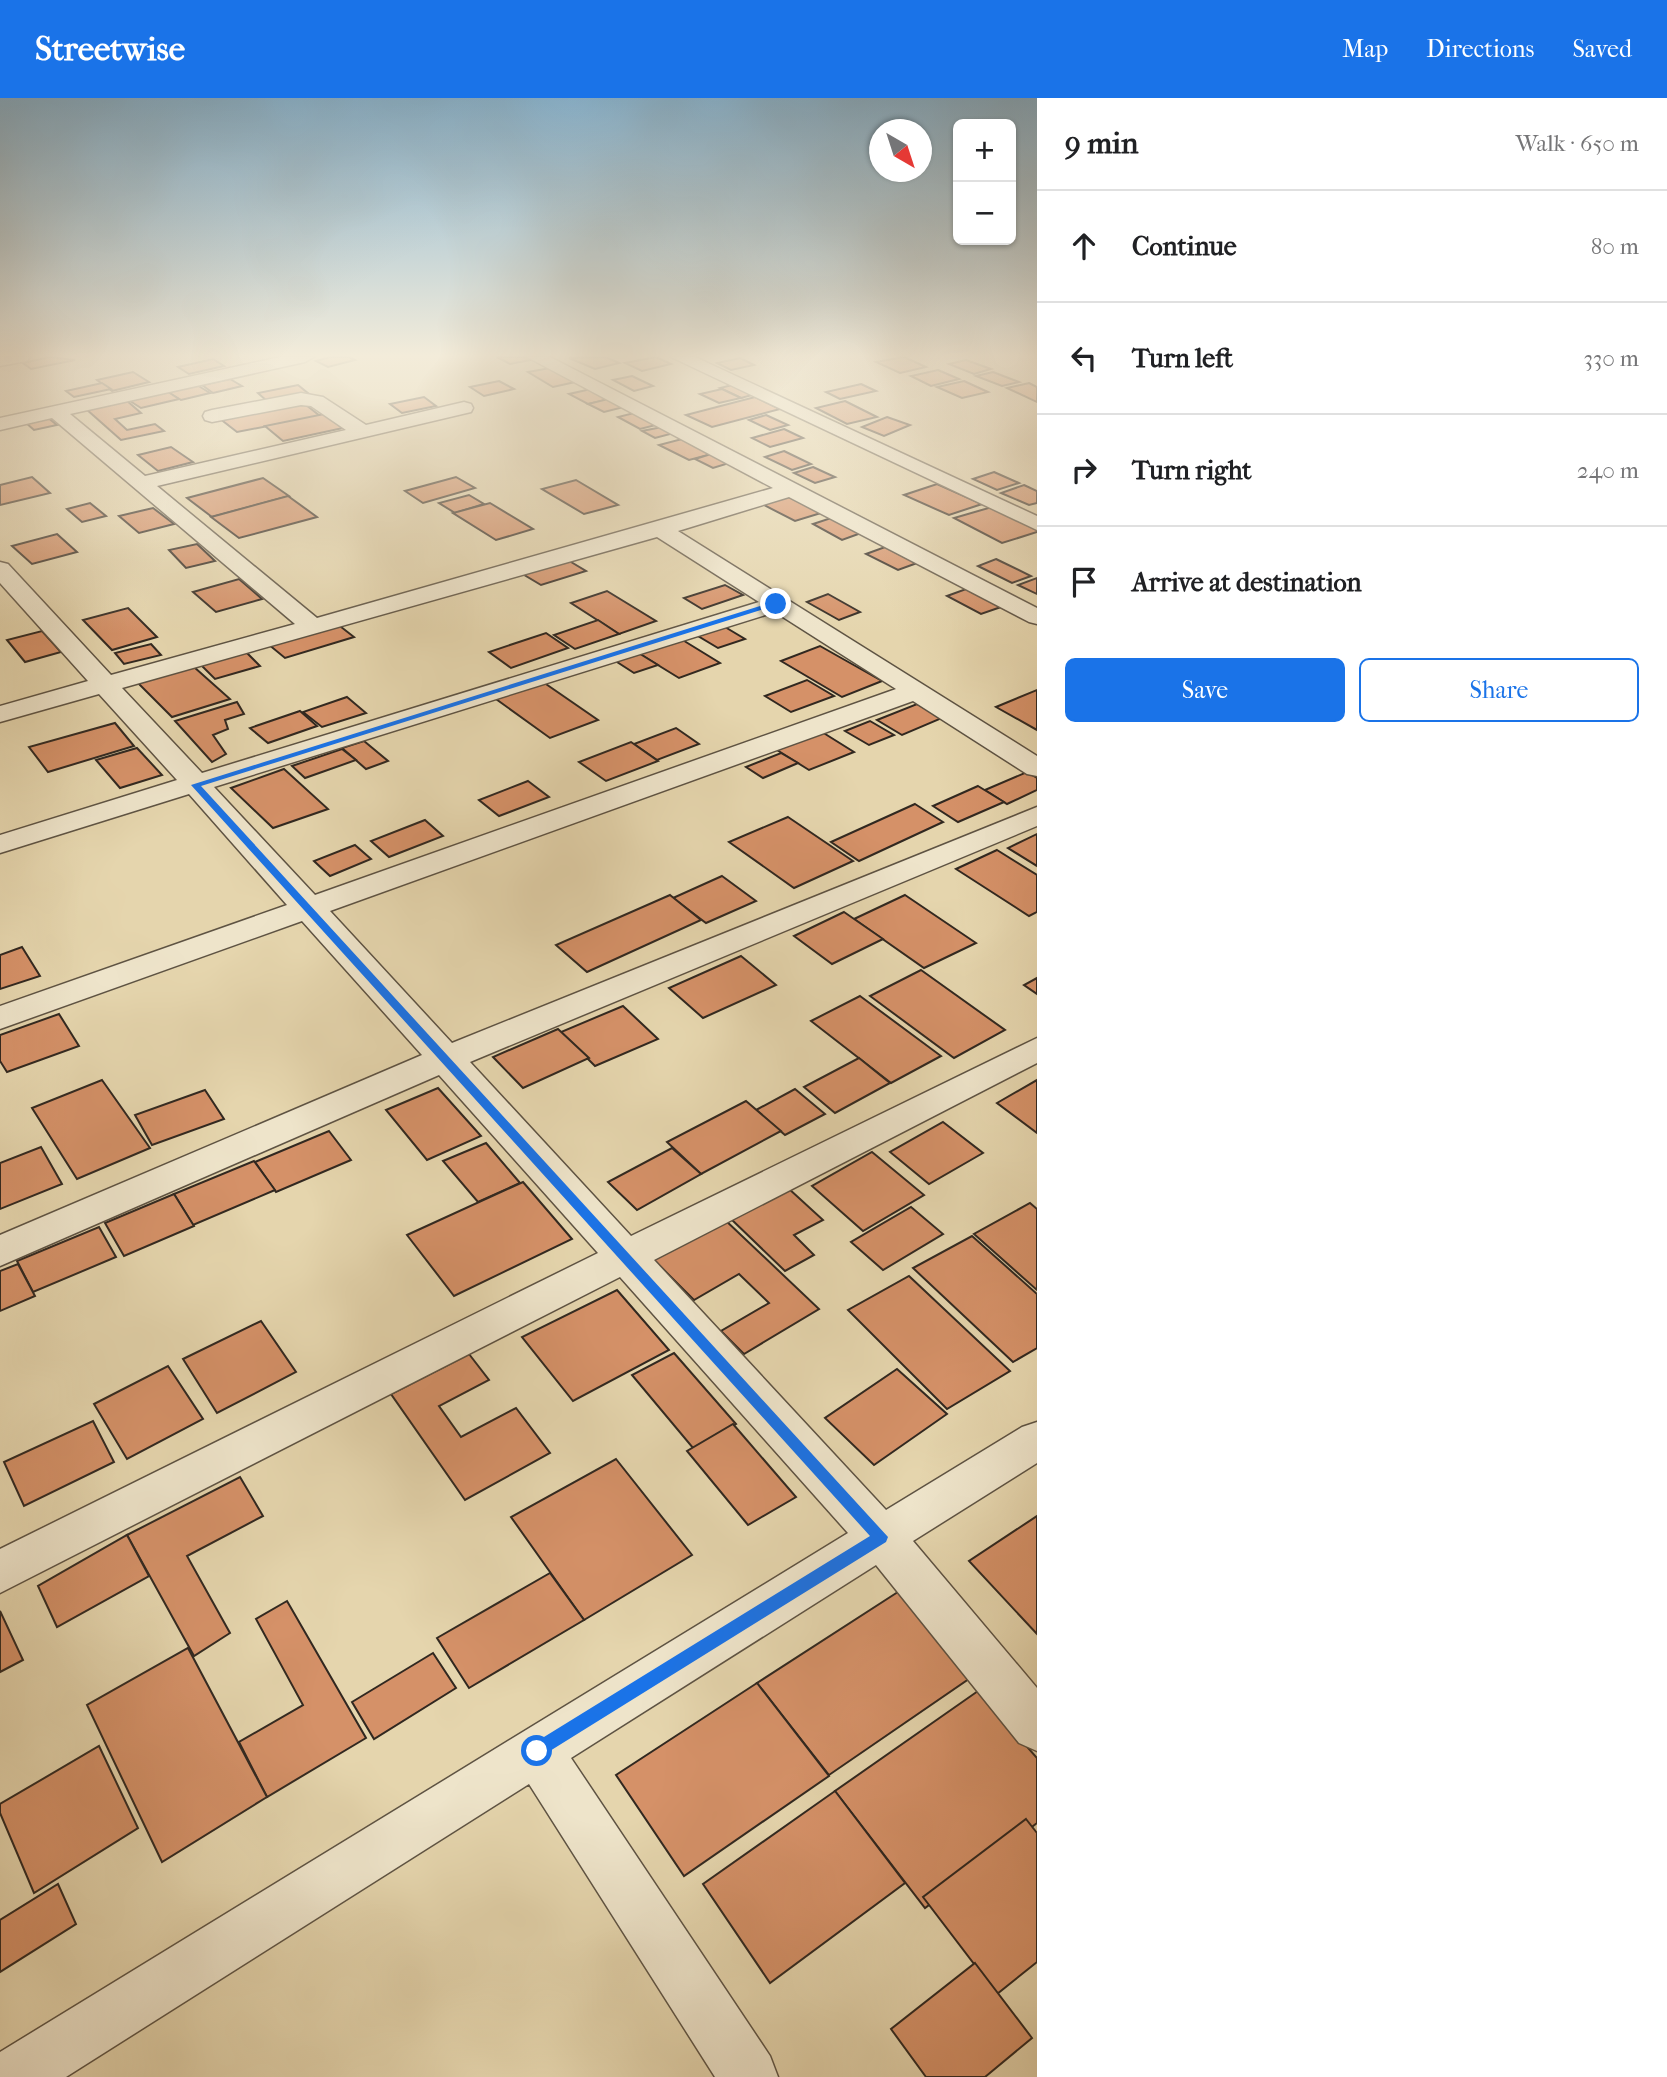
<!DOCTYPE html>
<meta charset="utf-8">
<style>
body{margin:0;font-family:"IM FELL French Canon",serif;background:#f2f2f2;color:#202124}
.controls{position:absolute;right:21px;top:21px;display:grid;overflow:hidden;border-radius:10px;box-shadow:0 2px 5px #0004}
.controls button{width:63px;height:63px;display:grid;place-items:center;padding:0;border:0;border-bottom:2px solid #e0e0e0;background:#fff;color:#202124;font:35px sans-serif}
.compass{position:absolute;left:869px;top:21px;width:63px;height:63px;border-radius:50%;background:#fff;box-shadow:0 2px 5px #0004;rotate:141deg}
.stop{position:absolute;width:21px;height:21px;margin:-16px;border:5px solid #1a73e8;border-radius:50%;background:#fff}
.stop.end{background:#1a73e8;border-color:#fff;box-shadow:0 2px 7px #0008}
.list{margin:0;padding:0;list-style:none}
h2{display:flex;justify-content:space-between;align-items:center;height:91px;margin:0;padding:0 28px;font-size:30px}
h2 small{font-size:23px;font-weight:400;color:#757577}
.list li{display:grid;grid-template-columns:46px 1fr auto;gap:21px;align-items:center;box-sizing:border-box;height:112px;padding:0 28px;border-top:2px solid #e0e0e0}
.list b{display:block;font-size:26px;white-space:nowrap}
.list em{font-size:23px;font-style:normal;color:#757577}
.actions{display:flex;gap:14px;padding:21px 28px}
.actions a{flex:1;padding:16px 0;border:2px solid #1a73e8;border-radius:10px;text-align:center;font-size:24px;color:#1a73e8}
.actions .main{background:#1a73e8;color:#fff}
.icon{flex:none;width:38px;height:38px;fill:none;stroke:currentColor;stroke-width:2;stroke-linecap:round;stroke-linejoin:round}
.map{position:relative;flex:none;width:1037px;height:1979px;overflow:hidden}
header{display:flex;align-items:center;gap:42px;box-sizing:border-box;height:98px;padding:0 35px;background:#1a73e8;color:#fff}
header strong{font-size:33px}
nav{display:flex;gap:38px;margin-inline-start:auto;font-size:24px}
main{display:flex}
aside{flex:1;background:#fff}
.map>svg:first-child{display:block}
.building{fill:#d59168;stroke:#312820;stroke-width:2}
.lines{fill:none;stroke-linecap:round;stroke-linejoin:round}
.minor-casing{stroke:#5e5343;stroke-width:3}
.minor{fill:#eee4ca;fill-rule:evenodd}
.route{fill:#1a73e8}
</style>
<header>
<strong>Streetwise</strong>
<nav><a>Map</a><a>Directions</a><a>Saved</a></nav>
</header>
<main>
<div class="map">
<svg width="1037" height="1979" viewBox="0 0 1037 1979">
<rect width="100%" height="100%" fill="#e5d5ad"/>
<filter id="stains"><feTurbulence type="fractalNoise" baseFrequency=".00286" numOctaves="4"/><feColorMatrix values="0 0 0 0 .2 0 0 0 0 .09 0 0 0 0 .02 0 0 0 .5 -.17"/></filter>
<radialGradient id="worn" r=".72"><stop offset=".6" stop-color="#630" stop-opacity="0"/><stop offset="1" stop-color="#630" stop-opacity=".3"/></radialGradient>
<g class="building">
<polygon points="50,259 75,262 31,271 23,265"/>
<polygon points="330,259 349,259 355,262 328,269 316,263"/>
<polygon points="497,259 531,259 535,261 510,266"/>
<polygon points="606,259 619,265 595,271 569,260"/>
<polygon points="656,259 671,266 642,273 625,265"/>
<polygon points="904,259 926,269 900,275 876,264"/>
<polygon points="740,260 754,267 731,272 717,265"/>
<polygon points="213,261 224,268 189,276 178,269"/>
<polygon points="966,262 991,271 974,276 949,266"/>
<polygon points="550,270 575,284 553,289 528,274"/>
<polygon points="938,272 959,281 931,288 911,278"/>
<polygon points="133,274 149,284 112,293 97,282"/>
<polygon points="993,274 1019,284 1002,288 976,278"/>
<polygon points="632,278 653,288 634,293 613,282"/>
<polygon points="230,281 242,288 213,295 202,287"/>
<polygon points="499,283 514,291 484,298 470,289"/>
<polygon points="964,283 988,294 962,300 937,289"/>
<polygon points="102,285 111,291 74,299 66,293"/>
<polygon points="1029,285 1037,289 1037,304 1007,290"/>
<polygon points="861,286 876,293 840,301 826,294"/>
<polygon points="197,287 210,295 181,302 168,294"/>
<polygon points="298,287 309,296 268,304 258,295"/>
<polygon points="732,287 752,297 741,300 720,290"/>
<polygon points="591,291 610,301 588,306 569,296"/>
<polygon points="722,291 741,300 719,305 700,296"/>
<polygon points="165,292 179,301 141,310 127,301"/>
<polygon points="424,299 436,308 402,315 390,306"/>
<polygon points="755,299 780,311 712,329 686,317"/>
<polygon points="608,301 624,309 604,314 588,306"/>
<polygon points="126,302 141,315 115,321 127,332 155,326 164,333 121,342 85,310"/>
<polygon points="301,303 320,318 237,334 219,320"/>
<polygon points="845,303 877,319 847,326 816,310"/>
<polygon points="638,314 660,326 640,331 618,319"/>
<polygon points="324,316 343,330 283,343 265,328"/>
<polygon points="766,317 788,327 770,332 749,322"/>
<polygon points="47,319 57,327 34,332 25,324"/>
<polygon points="887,319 910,327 884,338 862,329"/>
<polygon points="662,329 674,335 655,340 642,333"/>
<polygon points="784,331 803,340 770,349 752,340"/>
<polygon points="682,341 712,356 689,362 659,347"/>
<polygon points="171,349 193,364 158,373 138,357"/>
<polygon points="784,353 811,366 792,372 765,359"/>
<polygon points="711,356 729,365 713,370 695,361"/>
<polygon points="813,369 835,379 815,385 794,375"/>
<polygon points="994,374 1019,385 997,392 973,381"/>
<polygon points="32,379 50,395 0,407 0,387"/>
<polygon points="456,379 475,390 423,405 405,393"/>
<polygon points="263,380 289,398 212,419 187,400"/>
<polygon points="576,382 618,407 584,416 542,391"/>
<polygon points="937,386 982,406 949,417 904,397"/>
<polygon points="1024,387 1037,393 1037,405 1029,407 1001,395"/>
<polygon points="469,397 484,406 455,415 439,405"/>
<polygon points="288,398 317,419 239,440 211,419"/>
<polygon points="787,398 821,415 795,423 762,406"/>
<polygon points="90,405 106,418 82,424 67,411"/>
<polygon points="490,405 533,431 496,442 453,415"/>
<polygon points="992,409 1037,432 1037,434 1002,445 954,420"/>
<polygon points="153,410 174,426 139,435 119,418"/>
<polygon points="831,420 861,435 842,442 813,426"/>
<polygon points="57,436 77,454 32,466 12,448"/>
<polygon points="197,446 215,463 186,470 169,452"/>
<polygon points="885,449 917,465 898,472 866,456"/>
<polygon points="566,461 586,473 541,487 521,475"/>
<polygon points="996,461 1031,478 1012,485 978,468"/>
<polygon points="1037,480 1037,496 1018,487"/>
<polygon points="239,481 262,501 216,514 193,494"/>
<polygon points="725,487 743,497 702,511 684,500"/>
<polygon points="966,491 1001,509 981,516 947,498"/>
<polygon points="607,493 656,523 619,536 571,505"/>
<polygon points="828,496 860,514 839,522 807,504"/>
<polygon points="128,510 157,539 112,552 83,522"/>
<polygon points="598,522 619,536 575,551 554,537"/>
<polygon points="336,525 354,539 285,560 268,546"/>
<polygon points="725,529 745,541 718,550 698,538"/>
<polygon points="42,533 61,554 25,564 7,542"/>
<polygon points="546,535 568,550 511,570 489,554"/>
<polygon points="681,541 720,565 679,580 640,556"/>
<polygon points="151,546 161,557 124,566 115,555"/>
<polygon points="820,548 882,583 842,599 781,563"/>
<polygon points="245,553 260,568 215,581 200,566"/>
<polygon points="637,554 658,567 634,575 614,562"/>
<polygon points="194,569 230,601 172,619 138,585"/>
<polygon points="807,582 834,598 791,614 765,598"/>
<polygon points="543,584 598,622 550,640 496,601"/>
<polygon points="1037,592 1037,632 996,609"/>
<polygon points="347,599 366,615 322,629 303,614"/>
<polygon points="237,604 244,616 225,622 228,631 213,637 226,656 212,664 175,623"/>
<polygon points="917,606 942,620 902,637 877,622"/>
<polygon points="300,613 317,628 268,645 250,630"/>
<polygon points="870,623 894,637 869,647 845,633"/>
<polygon points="115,625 134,648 48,674 29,649"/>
<polygon points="676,630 699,646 657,662 634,646"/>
<polygon points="822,634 854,654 809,672 777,652"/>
<polygon points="364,643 388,663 366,671 342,650"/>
<polygon points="631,644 658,663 606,683 579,664"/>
<polygon points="137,650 162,677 120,690 96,662"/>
<polygon points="342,651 356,662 305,680 292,668"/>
<polygon points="781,655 798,665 763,680 746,669"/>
<polygon points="284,671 328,711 273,730 231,690"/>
<polygon points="1027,674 1037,680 1037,692 1007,706 985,692"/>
<polygon points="528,683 549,699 499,718 479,702"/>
<polygon points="978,688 1004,704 958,724 933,708"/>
<polygon points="915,706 943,724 859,763 831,744"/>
<polygon points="788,719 853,763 794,790 729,744"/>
<polygon points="425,722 443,738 389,759 371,743"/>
<polygon points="1037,736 1037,768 1008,750"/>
<polygon points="355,747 371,761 330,778 314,763"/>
<polygon points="997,752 1037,777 1037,814 1029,818 956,771"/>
<polygon points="722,778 756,803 706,825 673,800"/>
<polygon points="670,797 701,822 587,874 556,847"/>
<polygon points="905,797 976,845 924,870 854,821"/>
<polygon points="844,814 883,841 832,866 794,838"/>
<polygon points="22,849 40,878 0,891 0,857"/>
<polygon points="741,858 776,887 703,920 669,890"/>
<polygon points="921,872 1005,932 954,960 870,898"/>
<polygon points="1037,880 1037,896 1024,887"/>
<polygon points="860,898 941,958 891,985 811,923"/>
<polygon points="623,908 658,941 595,968 561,934"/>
<polygon points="59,916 79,948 7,974 0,963 0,937"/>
<polygon points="558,931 589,960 523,990 493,959"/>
<polygon points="859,960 890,985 835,1015 804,989"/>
<polygon points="102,982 150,1050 77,1081 32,1010"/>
<polygon points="1037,982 1037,1035 997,1005"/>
<polygon points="438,990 481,1038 427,1062 386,1012"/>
<polygon points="795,991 825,1016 785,1037 756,1012"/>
<polygon points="205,992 224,1021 152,1047 135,1017"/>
<polygon points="746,1003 781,1033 701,1076 667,1044"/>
<polygon points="943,1024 983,1055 929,1086 890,1054"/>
<polygon points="329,1033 351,1062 276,1094 255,1064"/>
<polygon points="486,1045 520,1085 478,1104 443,1063"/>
<polygon points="41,1049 62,1086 0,1111 0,1065"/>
<polygon points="672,1050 701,1076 637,1112 608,1084"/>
<polygon points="872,1054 924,1097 863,1133 812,1088"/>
<polygon points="254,1063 275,1092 193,1127 174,1096"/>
<polygon points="523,1084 572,1141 454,1198 407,1137"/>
<polygon points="788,1090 823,1122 794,1137 814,1157 785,1173 730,1120"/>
<polygon points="174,1096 194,1128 124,1158 105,1125"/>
<polygon points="1030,1105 1037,1111 1037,1192 974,1136"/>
<polygon points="911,1109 943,1136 883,1172 851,1144"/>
<polygon points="723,1120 819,1211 744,1256 721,1233 769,1205 739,1176 694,1202 652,1160"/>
<polygon points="99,1129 116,1159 33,1194 17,1163"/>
<polygon points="972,1138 1037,1196 1037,1250 1013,1264 913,1170"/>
<polygon points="18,1166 35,1198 0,1213 0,1173"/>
<polygon points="909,1178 1010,1273 947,1311 848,1212"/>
<polygon points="617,1192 669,1252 573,1303 522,1239"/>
<polygon points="261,1223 296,1274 217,1315 183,1261"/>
<polygon points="674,1255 736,1326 693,1350 632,1277"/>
<polygon points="469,1256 489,1282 439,1308 461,1339 516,1310 550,1355 465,1402 391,1296"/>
<polygon points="168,1268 203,1321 127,1361 94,1306"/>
<polygon points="897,1271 947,1316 874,1367 825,1320"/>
<polygon points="93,1323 114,1364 24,1408 4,1364"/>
<polygon points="733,1326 796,1399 748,1427 687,1353"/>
<polygon points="616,1361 692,1457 584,1522 511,1419"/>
<polygon points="240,1379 263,1418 187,1458 230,1535 194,1558 127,1437"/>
<polygon points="1037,1418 1037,1536 969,1463"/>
<polygon points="127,1437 149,1478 57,1529 38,1488"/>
<polygon points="550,1475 584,1522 469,1590 437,1540"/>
<polygon points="901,1492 976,1576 829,1677 757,1585"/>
<polygon points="287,1503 366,1640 267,1699 239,1644 303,1607 256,1521"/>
<polygon points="0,1513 23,1562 0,1574"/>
<polygon points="188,1550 267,1699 162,1764 87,1607"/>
<polygon points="433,1555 456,1590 374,1641 352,1604"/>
<polygon points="757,1585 829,1678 684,1778 616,1677"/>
<polygon points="978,1593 1037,1660 1037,1725 925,1810 835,1693"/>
<polygon points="99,1648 138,1730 34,1795 0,1715 0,1706"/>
<polygon points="835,1693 905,1785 770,1885 703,1786"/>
<polygon points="1026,1721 1037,1735 1037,1864 997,1896 923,1799"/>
<polygon points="58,1786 76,1826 0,1874 0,1822"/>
<polygon points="975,1865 1032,1940 985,1979 926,1979 891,1931"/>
</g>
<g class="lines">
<defs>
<g id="minor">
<polygon points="0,259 30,259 27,263 0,268"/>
<path d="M280 259H314L305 264 70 316 145 378 346 332 311 308 301 307 212 324 205 322 203 318 205 314 212 312 301 295 323 299 366 327 464 304 471 306 473 310 471 314 157 388 317 520 773 390 527 259H550L1037 510V526L1029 524 789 399 678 433 1037 658V678L1027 676 913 603 330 813 452 945 1037 709V728L470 964 631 1138 1037 940V965L654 1162 886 1412 1022 1329 1037 1324V1365L913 1443 1037 1590V1653L1019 1645 876 1467 571 1660 770 1958 778 1979H715L529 1686 66 1979H0V1954L848 1435 620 1179 0 1495V1451L598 1155 439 977 0 1168V1137L422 957 302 823 0 931V908L287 807 189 696 0 755V737L177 682 99 596 0 624V608L88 583 0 485V464L8 466 111 577 295 526 52 320 0 332V320ZM657 439 759 504 202 675 122 590ZM775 514 896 591 315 797 214 689Z"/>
<polygon points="671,259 695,259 1037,418 1037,432"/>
</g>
</defs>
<use href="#minor" class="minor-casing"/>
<use href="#minor" class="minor"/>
</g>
<linearGradient id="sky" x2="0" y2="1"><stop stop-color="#88b5d2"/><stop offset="0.48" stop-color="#f3ecda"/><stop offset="1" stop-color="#f3ecda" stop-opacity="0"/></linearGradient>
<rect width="1037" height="536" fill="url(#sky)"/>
<polygon class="route" points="773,504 780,506 201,688 888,1439 886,1444 537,1661 531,1659 531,1647 870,1438 191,687"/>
<rect width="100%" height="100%" filter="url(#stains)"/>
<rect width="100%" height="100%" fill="url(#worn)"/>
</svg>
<div class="controls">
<button>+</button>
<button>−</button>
</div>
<svg class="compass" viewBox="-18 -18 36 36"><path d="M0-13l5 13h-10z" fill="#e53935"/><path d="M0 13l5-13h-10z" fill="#757577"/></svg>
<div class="stop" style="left:537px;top:1653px"></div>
<div class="stop end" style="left:776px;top:506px"></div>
</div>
<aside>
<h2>9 min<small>Walk · 650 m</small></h2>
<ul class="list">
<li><svg class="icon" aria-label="ahead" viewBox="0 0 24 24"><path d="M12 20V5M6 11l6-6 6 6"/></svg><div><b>Continue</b></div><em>80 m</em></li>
<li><svg class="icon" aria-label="left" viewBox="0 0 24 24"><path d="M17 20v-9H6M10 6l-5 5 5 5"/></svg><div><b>Turn left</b></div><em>330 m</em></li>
<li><svg class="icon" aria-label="right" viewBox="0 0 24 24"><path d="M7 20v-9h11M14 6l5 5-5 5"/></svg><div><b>Turn right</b></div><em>240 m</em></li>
<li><svg class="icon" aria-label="arrive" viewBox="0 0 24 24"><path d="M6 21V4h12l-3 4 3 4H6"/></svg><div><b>Arrive at destination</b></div></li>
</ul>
<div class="actions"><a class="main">Save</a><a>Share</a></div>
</aside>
</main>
